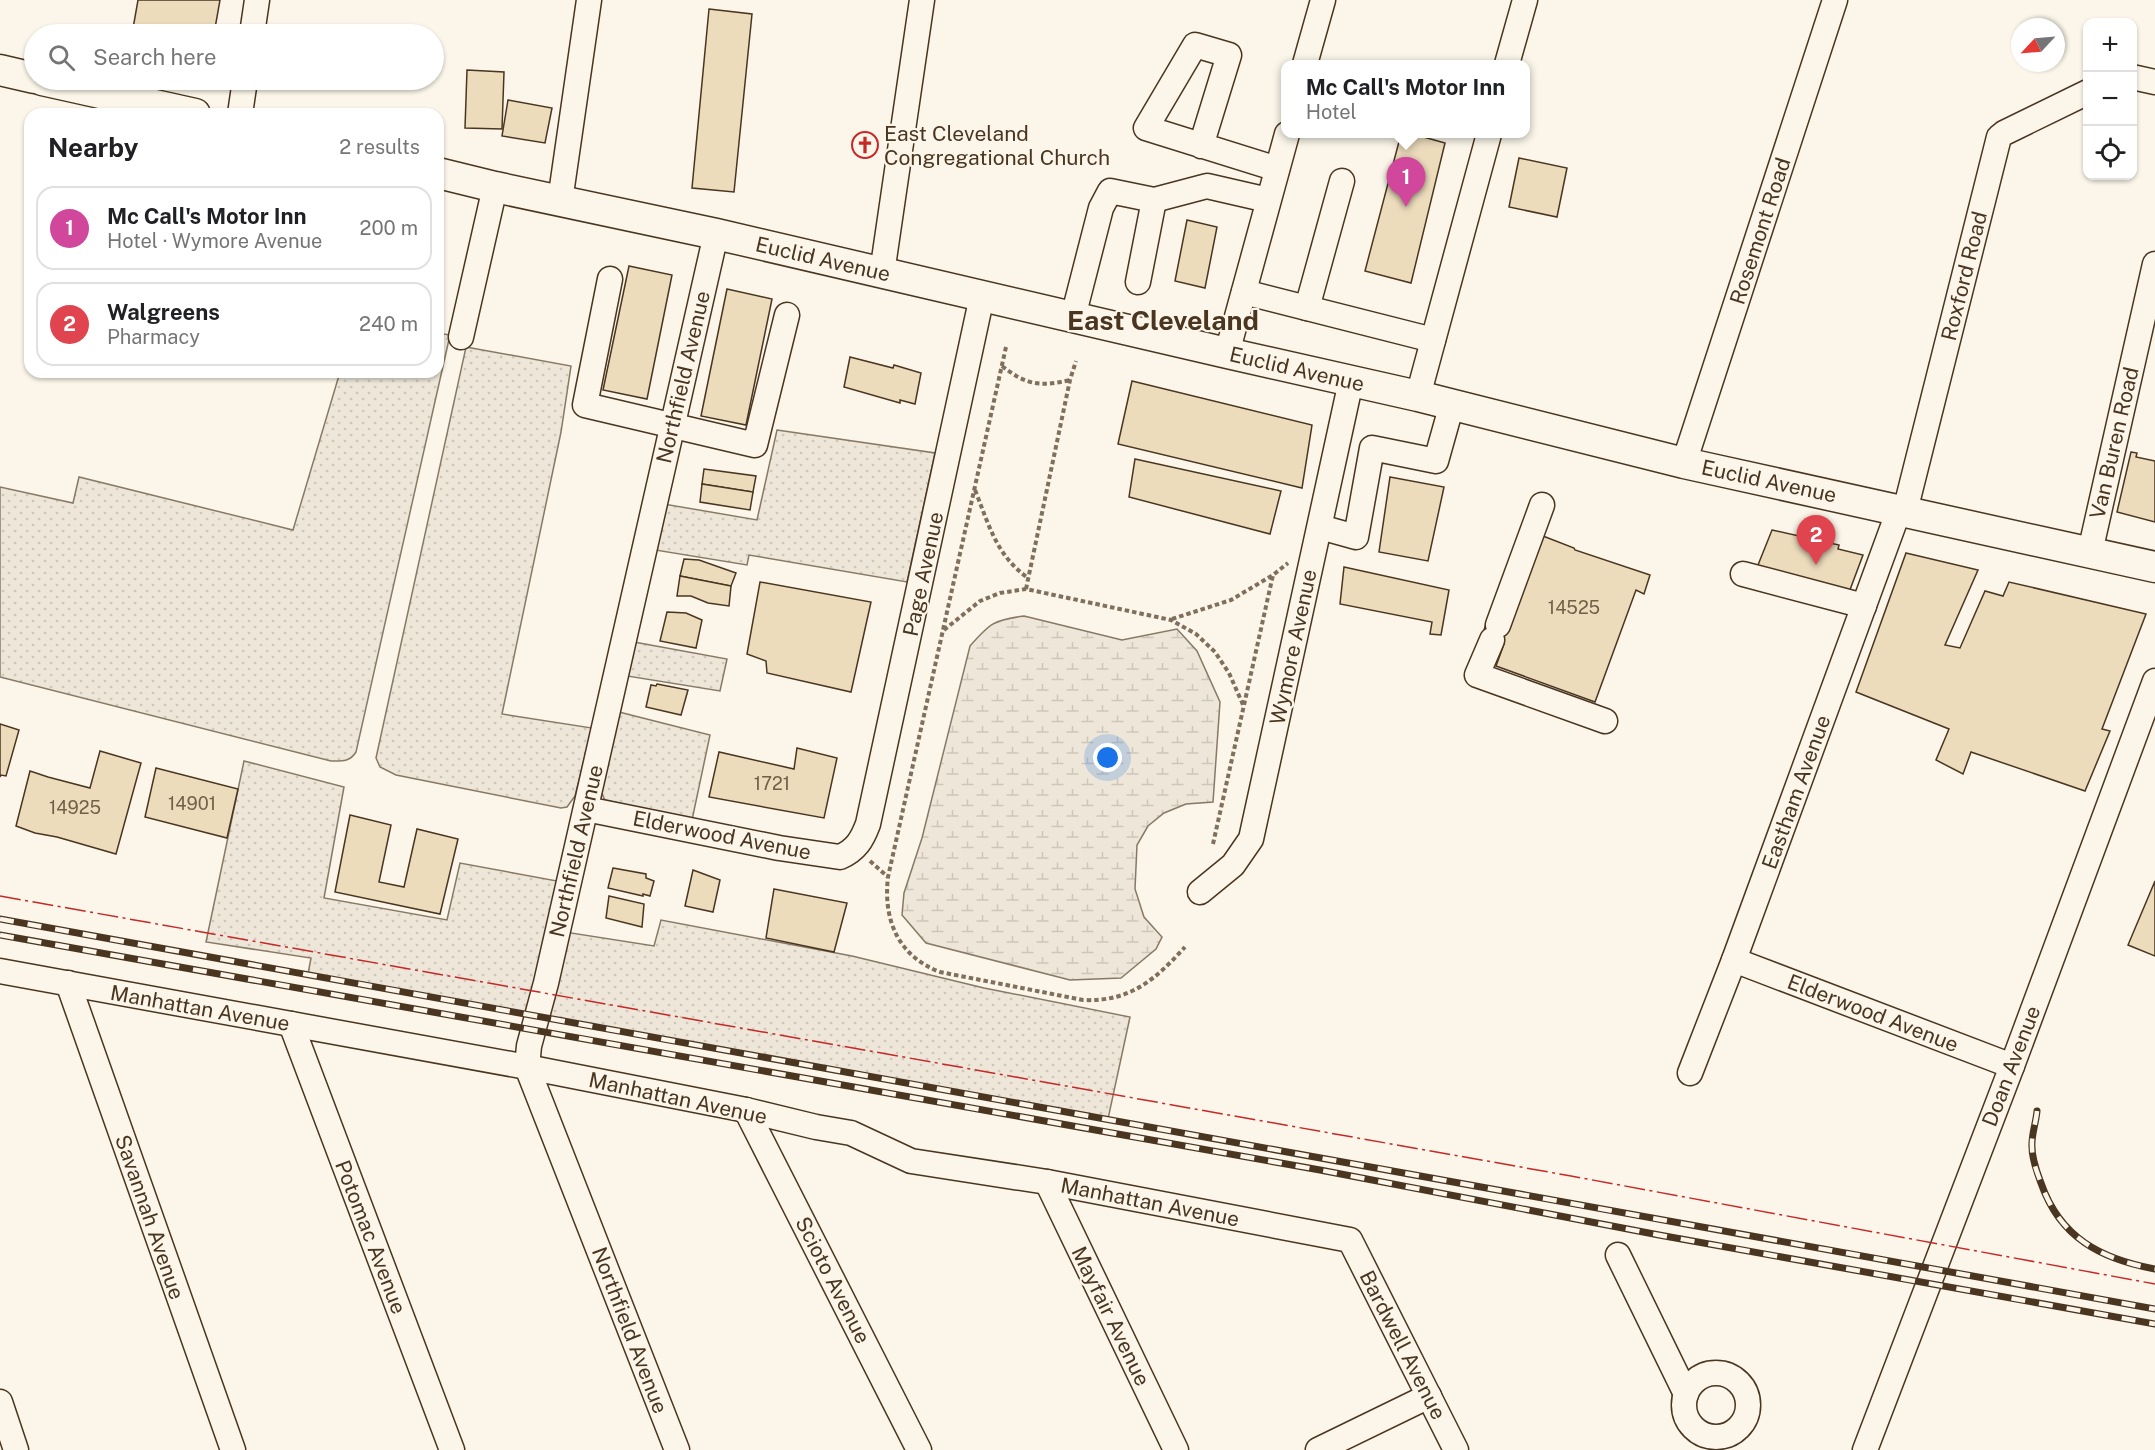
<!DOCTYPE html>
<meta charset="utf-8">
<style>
body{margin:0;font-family:"Public Sans",sans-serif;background:#f6f6f6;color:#202124}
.controls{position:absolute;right:18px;top:18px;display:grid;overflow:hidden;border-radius:12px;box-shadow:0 2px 4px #0004}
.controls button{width:54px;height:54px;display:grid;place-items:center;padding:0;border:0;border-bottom:2px solid #e0e0e0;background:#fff;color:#202124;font:30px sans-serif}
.compass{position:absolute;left:2011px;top:18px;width:54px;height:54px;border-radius:50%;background:#fff;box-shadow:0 2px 4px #0004;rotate:244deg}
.you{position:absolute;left:1108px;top:758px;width:21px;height:21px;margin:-15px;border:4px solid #fff;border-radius:50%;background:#1a73e8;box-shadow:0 0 0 9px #1a73e833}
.badge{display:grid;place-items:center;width:39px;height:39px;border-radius:50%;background:#c62828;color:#fff;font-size:20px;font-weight:700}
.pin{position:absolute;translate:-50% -50px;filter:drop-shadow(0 2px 3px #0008)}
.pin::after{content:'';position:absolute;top:32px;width:21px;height:18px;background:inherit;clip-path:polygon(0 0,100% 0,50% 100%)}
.popup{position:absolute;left:1281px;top:60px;width:249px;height:78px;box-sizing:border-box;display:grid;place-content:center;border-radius:12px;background:#fff;filter:drop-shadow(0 2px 4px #0005);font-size:20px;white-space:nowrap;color:#757577}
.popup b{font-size:22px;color:#202124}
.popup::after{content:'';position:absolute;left:50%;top:100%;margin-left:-12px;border:12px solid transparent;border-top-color:#fff}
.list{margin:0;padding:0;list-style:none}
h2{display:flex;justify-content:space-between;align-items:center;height:78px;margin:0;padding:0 24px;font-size:26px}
h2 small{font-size:20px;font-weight:400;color:#757577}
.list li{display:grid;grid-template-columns:39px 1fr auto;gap:18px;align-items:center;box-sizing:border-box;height:84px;margin:0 12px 12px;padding:0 12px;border:2px solid #e0e0e0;border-radius:18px}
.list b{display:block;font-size:22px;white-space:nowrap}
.list p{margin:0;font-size:20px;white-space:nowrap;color:#757577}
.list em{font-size:20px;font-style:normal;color:#757577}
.icon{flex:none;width:33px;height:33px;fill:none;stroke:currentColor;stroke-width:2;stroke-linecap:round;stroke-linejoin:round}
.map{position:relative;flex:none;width:2155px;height:1450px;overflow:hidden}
.search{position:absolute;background:#fff;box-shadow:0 2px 4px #0004;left:24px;top:24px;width:420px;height:66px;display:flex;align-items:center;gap:15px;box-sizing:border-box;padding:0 21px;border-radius:33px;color:#757577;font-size:22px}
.panel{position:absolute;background:#fff;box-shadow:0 2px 4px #0004;left:24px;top:108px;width:420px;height:270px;border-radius:18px}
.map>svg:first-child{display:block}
.grass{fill:url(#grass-dots);stroke:#887966;stroke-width:1.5}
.wetland{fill:url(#wetland-marsh);stroke:#887966;stroke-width:1.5}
.building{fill:#ecdcbc;stroke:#4a3520;stroke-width:1.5}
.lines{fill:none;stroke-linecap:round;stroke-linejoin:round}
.minor-casing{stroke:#4a3520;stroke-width:27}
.major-casing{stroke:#4a3520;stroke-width:33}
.path{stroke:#7f6f5c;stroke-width:4;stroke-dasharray:4.5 3;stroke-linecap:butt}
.minor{stroke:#fbf6e9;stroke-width:24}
.major{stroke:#fbf6e9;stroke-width:30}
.rail-casing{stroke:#4a3520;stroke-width:7}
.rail{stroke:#fbf6e9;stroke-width:4.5;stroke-dasharray:14;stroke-linecap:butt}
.power{stroke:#c62828;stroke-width:1.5;stroke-dasharray:21 4.5 3 4.5;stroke-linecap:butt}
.labels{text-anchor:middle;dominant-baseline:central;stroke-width:4.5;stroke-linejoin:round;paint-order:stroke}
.number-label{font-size:18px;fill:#725f47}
.poi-label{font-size:21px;fill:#4a3520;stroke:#fbf6e9;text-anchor:start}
.street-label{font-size:21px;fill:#4a3520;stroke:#fbf6e9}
.district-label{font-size:27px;font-weight:bold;fill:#4a3520;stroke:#fbf6e9}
</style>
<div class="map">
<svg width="2155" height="1450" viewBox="0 0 2155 1450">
<defs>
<pattern id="grass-dots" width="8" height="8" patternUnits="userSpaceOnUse" patternTransform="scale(1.5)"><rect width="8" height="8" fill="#ede6d9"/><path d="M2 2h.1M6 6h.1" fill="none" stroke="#cdc6ba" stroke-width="1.8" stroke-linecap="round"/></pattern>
<pattern id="wetland-marsh" width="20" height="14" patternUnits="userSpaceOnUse" patternTransform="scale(1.5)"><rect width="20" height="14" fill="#ede6d9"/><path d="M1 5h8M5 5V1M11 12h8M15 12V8" fill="none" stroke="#cdc6ba"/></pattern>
</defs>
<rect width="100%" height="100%" fill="#fbf6e9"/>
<g class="grass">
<path d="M438 333 450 335 356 752C350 762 342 761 331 761L0 677V487L73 503 79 477 293 530 340 372H438Z"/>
<polygon points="466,347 571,366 561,432 502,714 592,728 575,796 567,807 561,808 396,775 380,767 376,758"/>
<polygon points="777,430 935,453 907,582 749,555 747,565 655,550 664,504 757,520"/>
<polygon points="634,642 727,659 720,691 627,676"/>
<polygon points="619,712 710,735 692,820 605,800 602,794 602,786"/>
<polygon points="244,761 344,787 324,898 447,920 460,863 568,883 558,931 654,946 661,920 852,956 984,988 1130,1017 1108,1119 308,974 311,958 206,942"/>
</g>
<path class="wetland" d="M1024 616 1122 640 1177 629 1197 651 1220 702 1213 802 1186 804 1164 813 1148 826 1137 845 1135 889 1144 917 1162 937 1156 949 1121 978 1070 980 926 943 902 915 904 893 922 838 970 646C990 623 994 620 1024 616Z"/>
<g class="building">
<polygon points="138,0 220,0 214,34 132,34"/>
<polygon points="709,9 752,14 734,192 692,188"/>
<polygon points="467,70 504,72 502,129 465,128"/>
<polygon points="508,100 552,108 545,143 502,136"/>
<polygon points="1401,134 1413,134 1445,143 1411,283 1365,271"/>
<polygon points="1519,158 1567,168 1557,217 1509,207"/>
<polygon points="1187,220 1217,227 1205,288 1175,281"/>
<polygon points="629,266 672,275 647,399 603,390"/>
<polygon points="727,289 772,299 746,425 701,416"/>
<polygon points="850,357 893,368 894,365 921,373 915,404 900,400 900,403 844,387"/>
<polygon points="1132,381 1312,425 1302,488 1118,444"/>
<polygon points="2131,452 2137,453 2136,457 2155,461 2155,522 2117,512"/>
<polygon points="1135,459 1281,491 1270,534 1129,497"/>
<polygon points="704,469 756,476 753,492 702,484"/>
<polygon points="1390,477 1444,487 1428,561 1379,552"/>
<polygon points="702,484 753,492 750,510 700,502"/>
<polygon points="1772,530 1839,545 1838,549 1863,555 1848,595 1756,570"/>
<polygon points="1543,536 1574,548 1575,550 1650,575 1644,594 1636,590 1595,702 1496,666 1504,644 1482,637 1487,620 1509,630"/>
<polygon points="1906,553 1978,570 1945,645 1960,648 1985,591 2003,596 2009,582 2146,614 2102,729 2110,731 2085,791 1971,752 1963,774 1936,760 1949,729 1856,692"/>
<polygon points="684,559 699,560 736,573 731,586 680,576"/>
<polygon points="1344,567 1449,590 1441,635 1430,634 1432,622 1340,604"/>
<polygon points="680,576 731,586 729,606 708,603 691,596 677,596"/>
<polygon points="760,582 871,602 851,692 767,673 766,661 747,654"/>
<polygon points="667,612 686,613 702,620 696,648 660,641"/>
<polygon points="657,684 688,690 681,715 646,707 651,685 656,686"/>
<polygon points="0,724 19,730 6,776 1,775 0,777"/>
<polygon points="797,748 837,758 824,818 709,797 719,752 794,769"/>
<polygon points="100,751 141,763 116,854 57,837 35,833 16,826 30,771 48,777 90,788"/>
<polygon points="156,768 238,789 227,838 145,817"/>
<polygon points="350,815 391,825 379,882 404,887 417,829 458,839 440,914 335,892"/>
<polygon points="613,868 646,874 646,878 654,881 650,896 643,894 643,896 608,888"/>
<polygon points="693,870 720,880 713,912 685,906"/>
<polygon points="2155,881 2155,956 2128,945"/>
<polygon points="774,889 847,903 834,952 766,938"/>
<polygon points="609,896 644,904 642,927 606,918"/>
</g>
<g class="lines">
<defs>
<g id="minor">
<polyline points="252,34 257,0"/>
<polyline points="1305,64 1323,0"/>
<polyline points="1507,64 1525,0"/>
<polyline points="2132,77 2155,82"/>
<polyline points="240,114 245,80"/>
<polyline points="1201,146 1229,55 1195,45 1146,128 1277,169"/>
<polyline points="560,201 589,0"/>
<polyline points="882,273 922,0"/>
<polyline points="610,279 585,405 755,445 787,315"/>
<polyline points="1138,282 1154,200"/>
<polyline points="1244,292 1433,340"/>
<polyline points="1307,308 1342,181"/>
<polyline points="1073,317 1101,208 1110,191 1154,200 1207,186 1268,200"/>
<polyline points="461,337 495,187"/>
<polyline points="1227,353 1287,134"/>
<polyline points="1418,396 1489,134"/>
<polyline points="1684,463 1835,0"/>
<polyline points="1905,511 1999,137 2004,133 2088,92"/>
<polyline points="1320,527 1356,537 1372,448 1436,461 1452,404"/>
<polyline points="2090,552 2155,264"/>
<polyline points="1743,574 1864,606"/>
<polyline points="1498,625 1542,505"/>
<polyline points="1492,640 1477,675 1605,721"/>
<path d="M586 809 779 848 840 857C856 850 862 840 868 824L982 296"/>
<polyline points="1200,892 1233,865 1251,839 1351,381"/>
<polyline points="1734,960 2012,1066"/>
<polyline points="0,971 527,1067 746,1110 816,1127 851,1133 911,1161 1047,1182 1350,1240 1456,1450"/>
<polyline points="68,983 233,1450"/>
<polyline points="291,1024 452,1450"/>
<polyline points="1690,1073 1734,960 1899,510"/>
<polyline points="746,1110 919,1450"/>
<polyline points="1047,1182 1176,1450"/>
<polyline points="1618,1255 1686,1394"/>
<circle cx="1716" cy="1405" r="32"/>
<polyline points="0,1402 16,1450"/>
<polyline points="677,1450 527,1067 529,1046 546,983 716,234"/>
<polyline points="1318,1450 1429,1396"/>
<polyline points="1865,1450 2012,1066 2155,681"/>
</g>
<g id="major">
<polyline points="0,70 34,78"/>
<polyline points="42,80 195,114"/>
<polyline points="438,173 495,187 716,234 1227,353 1418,396 1684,463 2155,567"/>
</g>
</defs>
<use href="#minor" class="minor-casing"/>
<use href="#major" class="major-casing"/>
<g class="path">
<path d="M1006 347 888 877C883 920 898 956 940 972L1083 1000C1130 1002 1155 980 1185 947"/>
<path d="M1002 366C1026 385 1040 387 1070 380"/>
<path d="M975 490C989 525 996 555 1028 578"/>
<polyline points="1026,589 1070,380 1076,361"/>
<polyline points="1172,619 1231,600 1273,575 1288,563"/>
<polyline points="944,630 980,601 1000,593 1026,589 1171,620 1196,634 1215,652 1229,673 1244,707"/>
<polyline points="1213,844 1273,575"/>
<polyline points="870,861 888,877"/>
</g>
<use href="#minor" class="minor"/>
<use href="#major" class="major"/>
<defs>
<g id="rail">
<polyline points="0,919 2155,1309"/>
<polyline points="0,935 1320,1170 1659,1235 2155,1324"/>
<path d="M2037 1111C2036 1123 2031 1136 2032 1147 2032 1160 2037 1172 2041 1183 2060 1238 2101 1259 2155 1269"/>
</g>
</defs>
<use href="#rail" class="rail-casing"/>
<use href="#rail" class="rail"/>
<polyline class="power" points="0,896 1571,1176 2155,1284"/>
</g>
<defs>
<symbol id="church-ring" viewBox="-11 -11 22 22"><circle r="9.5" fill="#fbf6e9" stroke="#c62828" stroke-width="1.5"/><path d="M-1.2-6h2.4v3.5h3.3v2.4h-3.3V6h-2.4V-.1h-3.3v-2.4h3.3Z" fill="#c62828"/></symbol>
</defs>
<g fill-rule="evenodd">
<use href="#church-ring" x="850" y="130" width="30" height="30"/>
</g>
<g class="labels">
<g class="number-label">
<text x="1574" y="607">14525</text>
<text x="772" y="783">1721</text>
<text x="192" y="803">14901</text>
<text x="75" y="807">14925</text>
</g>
<g class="poi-label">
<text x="884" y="133">East Cleveland<tspan x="884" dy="24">Congregational Church</tspan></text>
</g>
<g class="street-label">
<text transform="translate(1760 231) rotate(-72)">Rosemont Road</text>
<text transform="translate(823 259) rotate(13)">Euclid Avenue</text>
<text transform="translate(1964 276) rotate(-76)">Roxford Road</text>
<text transform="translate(1297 369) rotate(13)">Euclid Avenue</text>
<text transform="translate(683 377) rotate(-77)">Northfield Avenue</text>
<text transform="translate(2114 443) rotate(-77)">Van Buren Road</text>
<text transform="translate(1769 481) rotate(12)">Euclid Avenue</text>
<text transform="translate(923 574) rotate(-78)">Page Avenue</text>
<text transform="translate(1293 647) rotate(-78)">Wymore Avenue</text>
<text transform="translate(1796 792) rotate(-70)">Eastham Avenue</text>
<text transform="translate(722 835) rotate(11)">Elderwood Avenue</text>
<text transform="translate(576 851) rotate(-77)">Northfield Avenue</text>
<text transform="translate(200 1008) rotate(10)">Manhattan Avenue</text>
<text transform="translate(1873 1013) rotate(21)">Elderwood Avenue</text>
<text transform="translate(2011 1066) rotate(-69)">Doan Avenue</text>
<text transform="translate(678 1098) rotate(12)">Manhattan Avenue</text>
<text transform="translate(1150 1202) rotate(11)">Manhattan Avenue</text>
<text transform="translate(150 1217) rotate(71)">Savannah Avenue</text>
<text transform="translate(371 1237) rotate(69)">Potomac Avenue</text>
<text transform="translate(833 1280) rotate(63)">Scioto Avenue</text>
<text transform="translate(1111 1316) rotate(64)">Mayfair Avenue</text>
<text transform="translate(630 1330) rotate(69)">Northfield Avenue</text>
<text transform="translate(1403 1345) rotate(63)">Bardwell Avenue</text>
</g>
<g class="district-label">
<text x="1163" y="320">East Cleveland</text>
</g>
</g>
</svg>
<div class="controls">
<button>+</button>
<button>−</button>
<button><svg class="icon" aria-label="locate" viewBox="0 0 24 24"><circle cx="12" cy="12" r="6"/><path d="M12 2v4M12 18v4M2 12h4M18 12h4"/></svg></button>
</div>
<svg class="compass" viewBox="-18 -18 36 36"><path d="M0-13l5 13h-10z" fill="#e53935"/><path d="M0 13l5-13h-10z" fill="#757577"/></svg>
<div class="you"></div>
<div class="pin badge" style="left:1406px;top:207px;background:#d1479c">1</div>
<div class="popup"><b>Mc Call's Motor Inn</b>Hotel</div>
<div class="pin badge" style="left:1816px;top:565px;background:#e0444e">2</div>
<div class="search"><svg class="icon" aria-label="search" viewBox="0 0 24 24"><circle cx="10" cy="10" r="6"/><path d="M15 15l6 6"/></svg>Search here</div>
<section class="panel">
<h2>Nearby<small>2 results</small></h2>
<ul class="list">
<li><span class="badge" style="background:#d1479c">1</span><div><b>Mc Call's Motor Inn</b><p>Hotel · Wymore Avenue</p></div><em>200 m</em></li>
<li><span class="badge" style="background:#e0444e">2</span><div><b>Walgreens</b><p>Pharmacy</p></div><em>240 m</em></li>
</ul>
</section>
</div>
